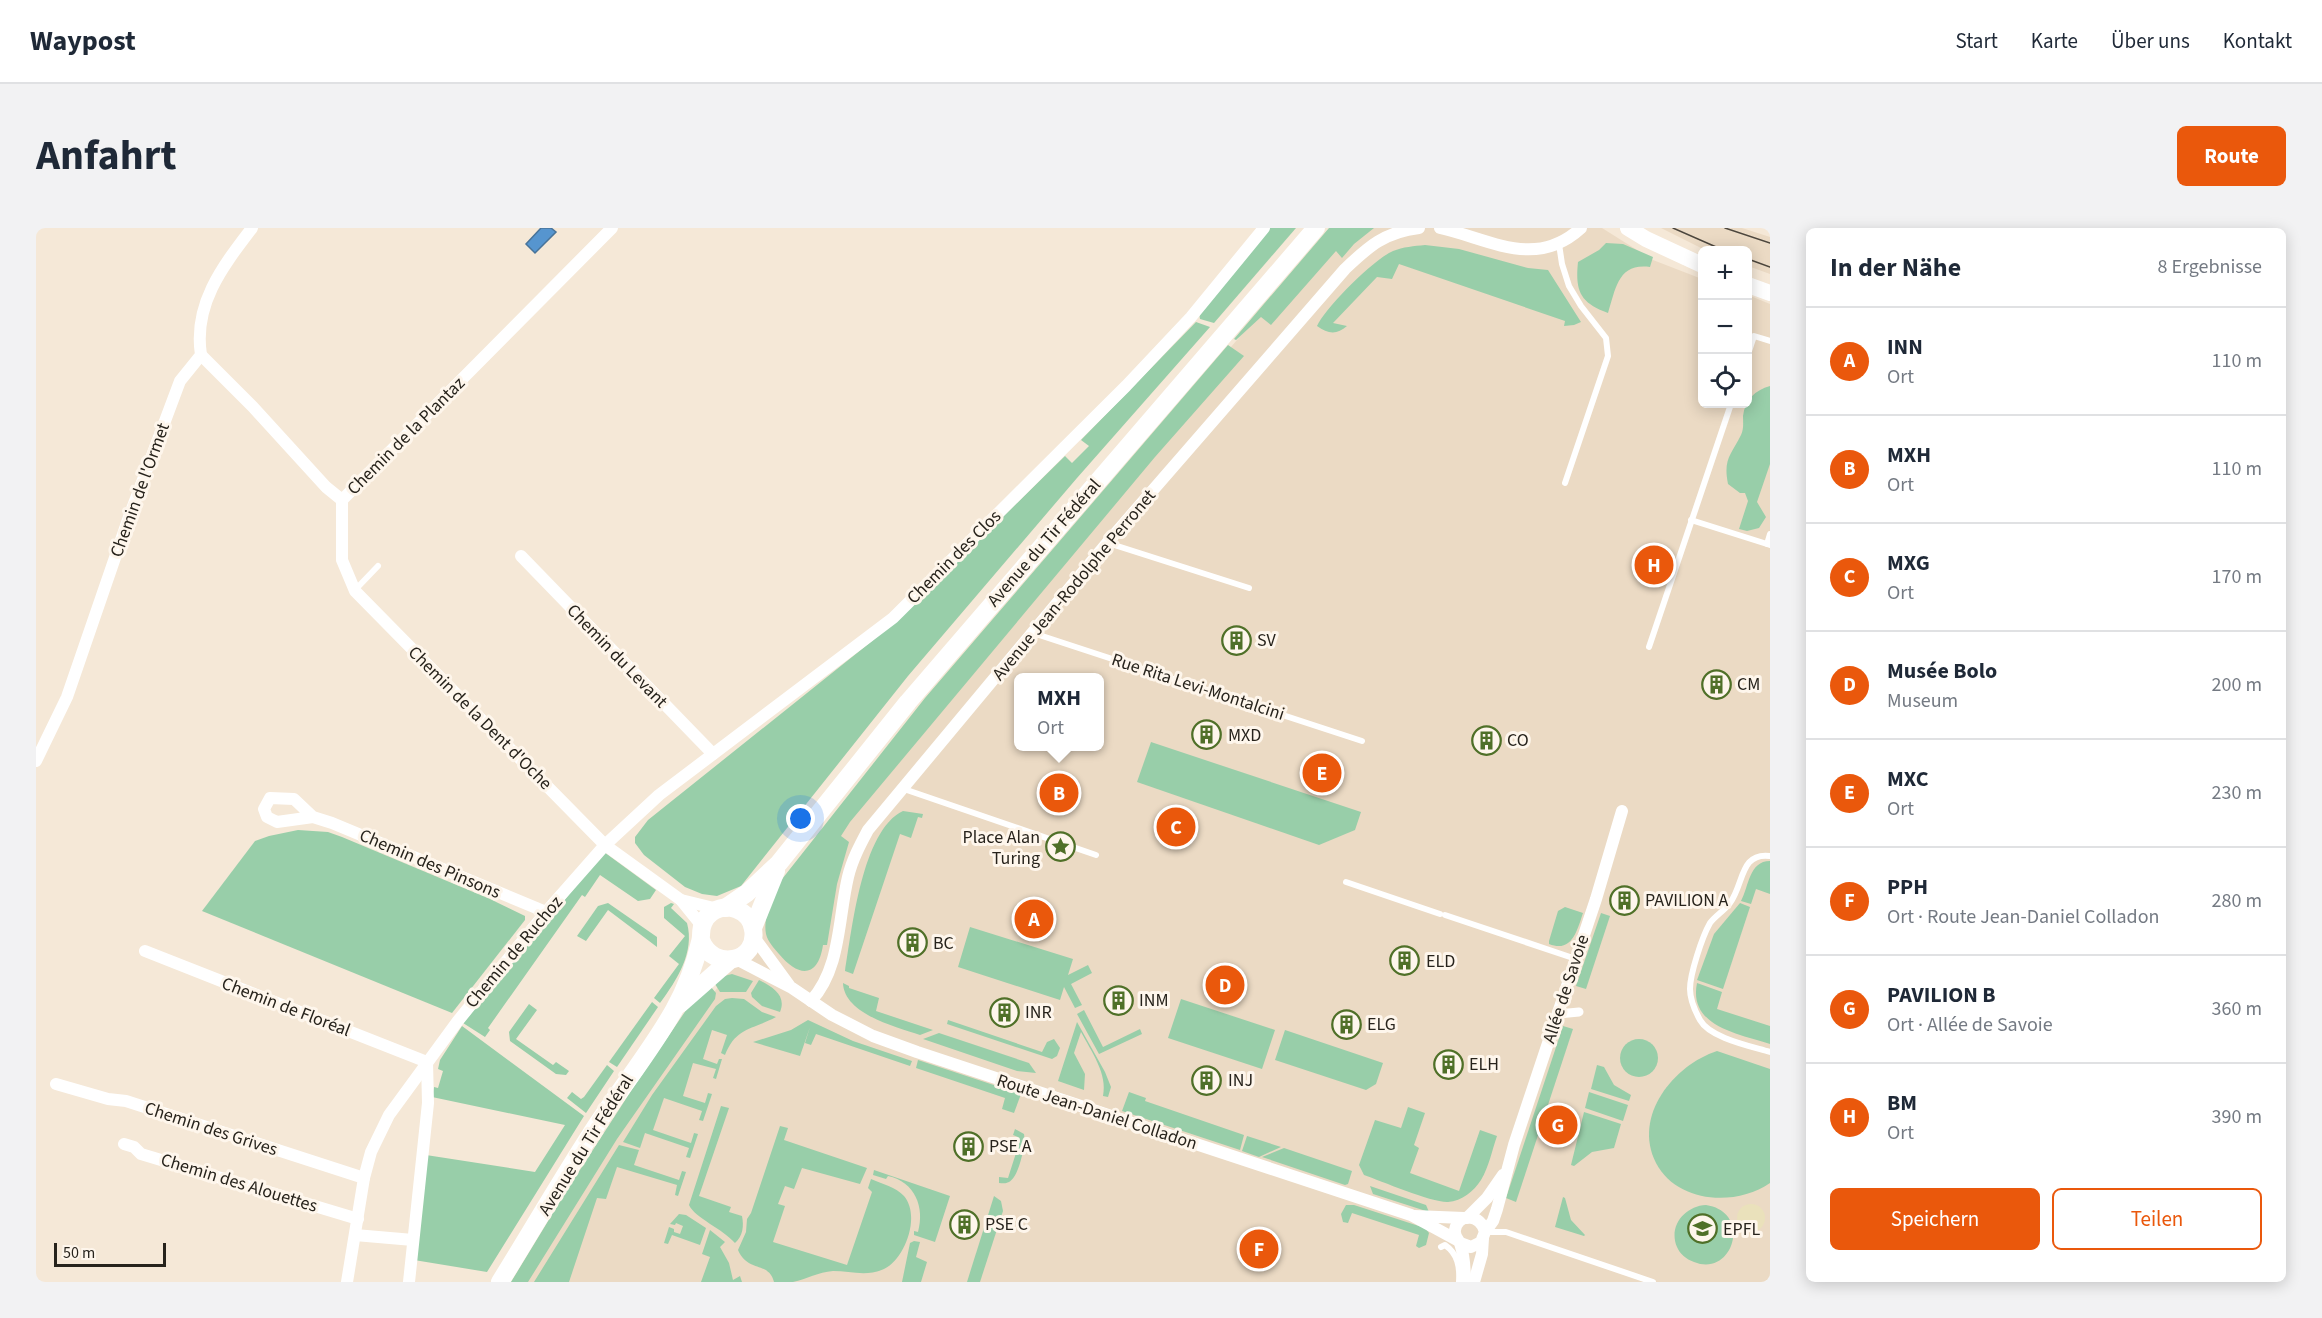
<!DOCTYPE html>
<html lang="de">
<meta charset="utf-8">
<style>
body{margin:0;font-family:"Source Sans 3",sans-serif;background:#f2f2f3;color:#1f2937}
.controls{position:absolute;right:18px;top:18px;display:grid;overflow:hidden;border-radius:9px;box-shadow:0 3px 15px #0003}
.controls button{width:54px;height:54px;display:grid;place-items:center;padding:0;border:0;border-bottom:2px solid #e0e1e3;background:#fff;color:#1f2937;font:30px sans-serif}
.scale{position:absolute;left:18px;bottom:15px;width:112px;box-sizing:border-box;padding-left:6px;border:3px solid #27231c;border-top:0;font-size:16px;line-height:21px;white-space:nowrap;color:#27231c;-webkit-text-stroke:4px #fef6ec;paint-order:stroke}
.you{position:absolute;left:765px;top:591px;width:21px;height:21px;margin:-15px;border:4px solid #fff;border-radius:50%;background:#1a73e8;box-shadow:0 0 0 9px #1a73e833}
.badge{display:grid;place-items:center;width:39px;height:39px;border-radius:50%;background:#ea580c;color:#fff;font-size:20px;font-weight:700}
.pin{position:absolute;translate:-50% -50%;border:3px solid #fff;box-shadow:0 2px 6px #0006}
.popup{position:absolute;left:978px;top:445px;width:90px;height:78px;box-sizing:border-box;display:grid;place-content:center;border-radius:9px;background:#fff;filter:drop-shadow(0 2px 4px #0005);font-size:20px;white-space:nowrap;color:#747a83}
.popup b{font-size:22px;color:#1f2937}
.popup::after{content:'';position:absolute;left:50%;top:100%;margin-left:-12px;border:12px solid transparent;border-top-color:#fff}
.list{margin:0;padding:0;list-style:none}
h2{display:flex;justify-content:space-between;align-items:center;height:78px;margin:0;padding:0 24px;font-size:26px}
h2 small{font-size:20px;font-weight:400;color:#747a83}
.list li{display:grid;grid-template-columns:39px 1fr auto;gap:18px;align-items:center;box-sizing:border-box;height:108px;padding:0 24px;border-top:2px solid #e0e1e3}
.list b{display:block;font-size:22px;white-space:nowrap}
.list p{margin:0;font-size:20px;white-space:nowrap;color:#747a83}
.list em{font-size:20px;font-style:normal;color:#747a83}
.actions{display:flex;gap:12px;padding:18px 24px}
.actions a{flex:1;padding:14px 0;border:2px solid #ea580c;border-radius:9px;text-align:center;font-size:21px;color:#ea580c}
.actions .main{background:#ea580c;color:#fff}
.icon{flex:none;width:33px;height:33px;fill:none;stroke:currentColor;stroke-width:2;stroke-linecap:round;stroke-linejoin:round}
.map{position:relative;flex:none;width:1734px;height:1054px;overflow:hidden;border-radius:9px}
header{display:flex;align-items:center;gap:36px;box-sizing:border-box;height:84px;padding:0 30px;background:#fff;border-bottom:2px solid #e0e1e3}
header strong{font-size:28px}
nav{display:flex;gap:33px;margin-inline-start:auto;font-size:21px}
.intro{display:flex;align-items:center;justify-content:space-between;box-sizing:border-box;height:144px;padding:0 36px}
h1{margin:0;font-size:42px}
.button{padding:15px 27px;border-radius:9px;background:#ea580c;color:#fff;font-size:21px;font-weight:700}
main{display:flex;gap:36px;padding:0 36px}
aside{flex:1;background:#fff;border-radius:9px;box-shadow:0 3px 15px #0003}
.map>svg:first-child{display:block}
.built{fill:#ebdac4;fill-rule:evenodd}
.green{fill:#98cea9}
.sand{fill:#eae1bb}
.water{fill:#5695cf;stroke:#487399;stroke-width:1.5}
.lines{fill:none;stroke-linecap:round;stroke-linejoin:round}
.service{stroke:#fff;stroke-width:6}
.pedestrian{stroke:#fff;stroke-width:9}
.minor{stroke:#fff;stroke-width:12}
.tertiary{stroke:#fff;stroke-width:16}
.secondary{stroke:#fff;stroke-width:18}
.tram{stroke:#4c463d;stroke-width:1.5}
.labels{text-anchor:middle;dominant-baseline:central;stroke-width:6;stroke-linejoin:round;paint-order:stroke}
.street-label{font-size:18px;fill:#27231c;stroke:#fef6ec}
.poi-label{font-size:18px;fill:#27231c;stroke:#fef6ec;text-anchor:start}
</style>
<header>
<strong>Waypost</strong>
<nav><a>Start</a><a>Karte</a><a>Über uns</a><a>Kontakt</a></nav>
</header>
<div class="intro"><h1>Anfahrt</h1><a class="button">Route</a></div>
<main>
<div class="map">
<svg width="1734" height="1054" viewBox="0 0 1734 1054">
<rect width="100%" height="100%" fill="#f5e8d7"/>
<g class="built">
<path d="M1300 0H1566L1617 32 1666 51V176H1712V67L1734 76V1054H483L516 996 796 596 907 454 1286 13ZM982 450H1064V518H982Z"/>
<polygon points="1625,0 1706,0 1734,9 1734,46 1712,38 1712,22 1669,22"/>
</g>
<g class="green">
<polygon points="1234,0 1260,0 1178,95 1164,91 1163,85"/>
<polygon points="1293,0 1338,0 1318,16 1306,30 1300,23 1235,97 1225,89 1200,112 1198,111"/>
<path d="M1570 15 1587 16 1617 29 1614 39C1582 35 1580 60 1572 85 1544 75 1539 63 1542 34L1563 22Z"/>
<path d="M1389 17 1423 21 1492 40 1512 42 1545 94 1538 97 1528 98 1529 93 1363 36 1356 51 1341 49 1297 95 1311 98C1301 107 1292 106 1281 98 1289 80 1338 31 1357 23 1367 19 1378 18 1389 17Z"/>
<polygon points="1160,94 1174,99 1041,250 872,448 705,658 681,668 666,666 649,659 608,627 599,615 599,609 612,592 836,413 928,327 1029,228 1036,235 1053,218 1045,212"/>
<path d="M1192 117 1208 128 1119 229 814 594 805 608 813 614 801 656 791 717H787C782 751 762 749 743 726 738 720 732 714 730 706 727 691 735 674 739 660L889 470Z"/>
<path d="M1734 158V236L1721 274 1730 289 1723 300 1711 303 1703 301 1712 273 1709 265H1704L1692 256C1687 231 1695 227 1705 207 1708 201 1707 194 1707 188 1709 172 1719 162 1734 158Z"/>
<polygon points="1115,514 1325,584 1319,602 1283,617 1101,554"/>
<path d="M867 583 887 586 886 590 882 589 875 610 864 606 817 746 809 743C816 702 826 602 867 583Z"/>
<polygon points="262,602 292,604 306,609 454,671 489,688 489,692 416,785 166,683 219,613 233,608"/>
<polygon points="568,624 620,662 614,671 602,673 564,647 549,669 546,667 452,800 454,802 449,809 427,795"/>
<path d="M1734 633V666L1720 661 1715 676 1705 673C1713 658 1713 633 1734 633Z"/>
<polygon points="572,675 621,709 621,719 572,682 550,713 541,708 562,678"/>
<path d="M635 675 638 676 635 680 651 695C659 724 641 752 624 775L618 770 643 736 633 728 649 708 628 690V679Z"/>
<polygon points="1704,675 1714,679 1687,761 1661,752 1678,706"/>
<path d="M1529 679 1547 685C1541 703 1536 725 1513 716V713L1522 683Z"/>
<polygon points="1565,685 1574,688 1550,761 1540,758"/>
<polygon points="934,699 1037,731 1032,747 1052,737 1056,745 1035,756 1046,777 1039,780 1028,759 1024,772 922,739"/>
<polygon points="696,746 717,753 710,764 684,764 679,756 688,748"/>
<path d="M723 752C736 759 751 767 744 784L726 778 716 769 715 765Z"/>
<path d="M807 755 813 758V760L843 770 840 783 897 802 884 807C860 799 808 786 807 755Z"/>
<path d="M1661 755 1686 764 1681 781 1734 798V816C1704 806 1652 799 1661 755Z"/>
<polygon points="675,759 680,765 679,771 581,911 492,1054 475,1054 531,962 595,863 659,769"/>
<path d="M696 770 708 771 726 784 740 789C716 802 700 799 689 827L685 825 691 807 676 802 667 831 681 836 683 831H686L680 851 677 850 680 841 657 835 647 868 669 875 672 865 676 866 667 893 663 892 666 883 628 870 617 902 655 915 658 905 662 906 654 930 650 929 653 920 609 905 604 920 587 914 616 867 680 778 689 771Z"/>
<polygon points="1145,771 1239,802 1226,841 1132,810"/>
<polygon points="616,774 622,779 581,839 573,834"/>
<polygon points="493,776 501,782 480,811 517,837 520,834 533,843 530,847 520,846 474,813 473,804"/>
<polygon points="1048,782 1067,819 1104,801 1106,806 1063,826 1041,786"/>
<polygon points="772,792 817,813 876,833 874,838 780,806 775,817 769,815 774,799 764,828 717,814 755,802"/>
<polygon points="912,792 1006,824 1011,814 1018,811 1024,820 1021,828 1016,831 911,796"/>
<path d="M1041 794 1069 844 1075 859 1072 869 1067 868C1072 846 1055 823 1045 804L1038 825 1049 846 1048 862 1022 853Z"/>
<polygon points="426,798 548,888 451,1044 378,1032 390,927 499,944 529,897 396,869 398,859 402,860 407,843 402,841 404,832"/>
<polygon points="1527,798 1537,801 1480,974 1470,970"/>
<polygon points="1249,802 1347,835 1340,856 1330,862 1239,832"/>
<polygon points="903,805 993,835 1000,845 981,843 887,811"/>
<circle cx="1603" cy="830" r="19"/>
<path d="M1681 823 1734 841V955C1699 979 1641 975 1620 935 1596 888 1638 837 1681 823Z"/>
<polygon points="882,832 985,866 978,885 966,881 969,870 880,840"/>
<polygon points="571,837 578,843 550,885 531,870 536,864 545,871 548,869"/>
<polygon points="1561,837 1568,839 1578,857 1595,867 1593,873 1555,861"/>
<polygon points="1093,864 1110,870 1109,873 1208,907 1204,922 1086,883"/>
<polygon points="1553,864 1592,877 1587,893 1549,880"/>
<path d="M685 878 693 880 663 968 695 979 693 984 706 988C708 998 707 1008 699 1015 687 1001 659 990 653 977Z"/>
<path d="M1372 879 1389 885 1378 917 1383 920 1374 945 1423 963 1444 902 1461 908C1456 922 1453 939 1445 952 1438 963 1426 973 1412 974 1397 975 1345 953 1328 947L1323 937 1339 892 1365 900Z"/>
<polygon points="1548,884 1585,896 1578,920 1556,924 1538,938 1535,937"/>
<path d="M744 898 752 900 748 912 831 940 824 956 766 940 758 961 749 958 742 976 749 978 737 1014 811 1037 836 964 832 960 835 951C846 956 860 959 868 968 885 988 869 1031 848 1041 831 1049 814 1043 797 1043 782 1044 771 1051 757 1054 751 1054 744 1054 738 1054 733 1033 712 1045 702 1022L710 1004 711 991 715 985Z"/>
<path d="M979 901 988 906C990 916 983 949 973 954 969 956 967 955 963 955V949L972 950 980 925 977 923 982 909 977 907Z"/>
<polygon points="1211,908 1245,919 1223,929 1206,923"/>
<polygon points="583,917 603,922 598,937 643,952 646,943 650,944 642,968 639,967 641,957 581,939 570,971 561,970 533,1054 498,1054"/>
<polygon points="1248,920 1316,943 1312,956 1309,957 1226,929"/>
<path d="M838 942 914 968 899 1014 878 1007V1003L882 1004C889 979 879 954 852 948L850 951 837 947Z"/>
<polygon points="1334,958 1390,977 1393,984 1337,966"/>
<polygon points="958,968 965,973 967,983 944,1054 931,1054"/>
<polygon points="1527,969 1529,970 1535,992 1549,1007 1548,1008 1519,999"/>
<polygon points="1310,977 1318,977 1389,1000 1393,1005 1390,1017 1383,1020 1380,1018 1383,1007 1316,985 1312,995 1307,994 1305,986"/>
<path d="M1670 977C1717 984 1697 1050 1658 1034 1650 1031 1644 1026 1641 1019 1632 998 1649 978 1670 977Z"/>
<polygon points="643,986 650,987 670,1000 664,1017 636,1007 632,1016 628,1015 633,999 638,1001 638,1004 644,1006 647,998 640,995 639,997 634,996"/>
<polygon points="674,1002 689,1014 684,1019 693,1035 697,1052 704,1048 706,1054 665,1054 674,1029 666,1026"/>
<polygon points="878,1013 884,1014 880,1029 891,1034 885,1054 866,1054 874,1015"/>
</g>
<circle class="sand" cx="1715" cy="990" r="14"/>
<polygon class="water" points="505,0 515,0 520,4 499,25 490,16"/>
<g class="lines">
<g class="service">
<polyline points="1523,16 1526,36 1533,58 1545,78 1570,110 1572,128 1529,255"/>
<polyline points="1712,126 1718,108 1734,113"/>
<polyline points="1655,292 1731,316"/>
<polyline points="1734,306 1731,316 1734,317"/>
<polyline points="1072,315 1213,360"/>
<polyline points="319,362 342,338"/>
<polyline points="997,405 1326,513"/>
<polyline points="1613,419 1695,176"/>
<polyline points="865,560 1060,627"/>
<path d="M1734 628C1704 624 1708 656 1694 675 1688 683 1679 688 1674 695 1666 709 1654 746 1654 761 1654 772 1659 783 1664 792 1674 810 1714 818 1734 824"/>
<polyline points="1310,654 1404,686"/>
<polyline points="1409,687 1540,731"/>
<polyline points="1449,1004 1470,1004 1617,1054"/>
<path d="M1405 1019 1409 1017C1422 1026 1424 1039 1423 1054"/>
</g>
<polyline class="pedestrian" points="1522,786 1543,784"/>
<g class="minor">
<path d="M1404 0C1454 11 1499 42 1545 0"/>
<polyline points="165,127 217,179 290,259 306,272 576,0"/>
<polyline points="306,272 306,332 319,363 569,617 645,672 666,698"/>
<polyline points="485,328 677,526"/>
<path d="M0 533 31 469 93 289 144 153 165 127C157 76 187 38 216 0"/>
<polyline points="277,589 241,594 231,589 228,581 234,570 258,571 277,589 296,595 510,684"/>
<polyline points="645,672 682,681"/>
<polyline points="717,708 753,757"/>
<polyline points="109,723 391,834 392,875 373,1054"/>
<polyline points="700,731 756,760 796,787 837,808 881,824 1375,987 1421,1012"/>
<path d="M775 773C805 740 802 691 812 649 816 632 824 617 832 602L1071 315 1309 41C1333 18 1349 4 1383 0"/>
<polyline points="20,856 72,871 90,873 328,950"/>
<polyline points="88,916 98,919 105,926 322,991"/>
<polyline points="1378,988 1428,990"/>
<polyline points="1431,990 1451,970 1467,947"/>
<polyline points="1449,1004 1457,993 1461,981 1478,917 1560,671 1586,583"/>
<polyline points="319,1007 377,1012"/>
<path d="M1424 1015 1435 1019 1445 1014 1449 1004C1445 986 1422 984 1419 1002 1418 1008 1422 1011 1424 1015 1428 1027 1429 1042 1429 1054"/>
<polyline points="311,1054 328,950 335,924 353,887 421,794 510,684 569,617 623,567 857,390 1090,158 1155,89 1228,0"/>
<polyline points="1438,1054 1446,1026 1447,1010"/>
</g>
<g class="tertiary">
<polyline points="1592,0 1610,11 1666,37"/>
<polyline points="1712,57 1734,65"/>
</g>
<g class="secondary">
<polyline points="689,680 711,665 743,635 872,474 1280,0"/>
<polyline points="717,700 740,643"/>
<polyline points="644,776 693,733"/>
<path d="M464 1054C497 1001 528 947 562 895 587 857 616 821 638 782 649 762 659 736 664 714 666 708 664 702 667 696 668 692 671 688 675 685 690 673 714 682 717 701 723 734 677 744 665 712"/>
</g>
<g class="tram">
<polyline points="1637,0 1687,22"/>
<polyline points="1689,0 1734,15"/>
<polyline points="1712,31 1734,39"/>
</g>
</g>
<defs>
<symbol id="building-ring" viewBox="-11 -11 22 22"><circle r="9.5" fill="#fef6ec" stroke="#4f7028" stroke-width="1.5"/><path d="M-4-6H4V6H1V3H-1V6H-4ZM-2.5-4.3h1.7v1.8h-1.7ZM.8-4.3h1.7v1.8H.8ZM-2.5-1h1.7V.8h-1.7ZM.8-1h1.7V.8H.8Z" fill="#4f7028"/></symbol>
<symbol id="sight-ring" viewBox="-11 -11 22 22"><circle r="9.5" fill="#fef6ec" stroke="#4f7028" stroke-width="1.5"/><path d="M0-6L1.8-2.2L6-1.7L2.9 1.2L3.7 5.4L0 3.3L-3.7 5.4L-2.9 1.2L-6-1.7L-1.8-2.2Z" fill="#4f7028"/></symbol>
<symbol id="university-ring" viewBox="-11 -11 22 22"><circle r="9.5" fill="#fef6ec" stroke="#4f7028" stroke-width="1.5"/><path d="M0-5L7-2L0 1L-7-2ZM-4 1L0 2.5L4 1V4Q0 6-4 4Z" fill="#4f7028"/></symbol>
</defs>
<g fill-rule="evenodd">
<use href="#building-ring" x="1184" y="396" width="33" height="33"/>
<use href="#building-ring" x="1664" y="440" width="33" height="33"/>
<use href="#building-ring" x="1154" y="490" width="33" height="33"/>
<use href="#building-ring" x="1434" y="496" width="33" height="33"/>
<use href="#sight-ring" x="1008" y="602" width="33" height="33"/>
<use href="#building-ring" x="1572" y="656" width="33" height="33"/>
<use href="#building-ring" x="860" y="698" width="33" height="33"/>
<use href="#building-ring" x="1352" y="716" width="33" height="33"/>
<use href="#building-ring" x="1066" y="756" width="33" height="33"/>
<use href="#building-ring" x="952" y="768" width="33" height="33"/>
<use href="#building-ring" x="1294" y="780" width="33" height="33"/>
<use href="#building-ring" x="1396" y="820" width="33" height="33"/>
<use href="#building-ring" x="1154" y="836" width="33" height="33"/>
<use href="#building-ring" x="916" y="902" width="33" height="33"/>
<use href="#building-ring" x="912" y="980" width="33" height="33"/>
<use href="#university-ring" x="1650" y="984" width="33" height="33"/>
</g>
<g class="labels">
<g class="street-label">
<text transform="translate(370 208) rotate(-45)">Chemin de la Plantaz</text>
<text transform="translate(104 262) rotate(-70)">Chemin de l'Ormet</text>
<text transform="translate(1008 315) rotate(-49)">Avenue du Tir Fédéral</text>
<text transform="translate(918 329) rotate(-45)">Chemin des Clos</text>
<text transform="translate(1038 357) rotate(-50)">Avenue Jean-Rodolphe Perronet</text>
<text transform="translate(581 428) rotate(46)">Chemin du Levant</text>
<text transform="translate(1162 459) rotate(18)">Rue Rita Levi-Montalcini</text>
<text transform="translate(444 490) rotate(45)">Chemin de la Dent d'Oche</text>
<text transform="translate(394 636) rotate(23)">Chemin des Pinsons</text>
<text transform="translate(478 724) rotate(-50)">Chemin de Ruchoz</text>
<text transform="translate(1530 761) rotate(-72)">Allée de Savoie</text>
<text transform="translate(250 779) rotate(21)">Chemin de Floréal</text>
<text transform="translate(1061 884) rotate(18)">Route Jean-Daniel Colladon</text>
<text transform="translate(175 901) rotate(18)">Chemin des Grives</text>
<text transform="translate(550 917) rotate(-58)">Avenue du Tir Fédéral</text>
<text transform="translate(203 955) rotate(17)">Chemin des Alouettes</text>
</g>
<g class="poi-label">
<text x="1221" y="412">SV</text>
<text x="1701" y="456">CM</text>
<text x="1192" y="507">MXD</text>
<text x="1471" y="512">CO</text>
<text x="1004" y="609" text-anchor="end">Place Alan<tspan x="1004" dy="21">Turing</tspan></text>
<text x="1609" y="672">PAVILION A</text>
<text x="897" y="715">BC</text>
<text x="1390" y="733">ELD</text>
<text x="1103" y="772">INM</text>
<text x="989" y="784">INR</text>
<text x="1331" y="796">ELG</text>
<text x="1433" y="836">ELH</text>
<text x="1192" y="852">INJ</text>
<text x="953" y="918">PSE A</text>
<text x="949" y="996">PSE C</text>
<text x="1687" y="1001">EPFL</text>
</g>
</g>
</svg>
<div class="controls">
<button>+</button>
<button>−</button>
<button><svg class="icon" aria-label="locate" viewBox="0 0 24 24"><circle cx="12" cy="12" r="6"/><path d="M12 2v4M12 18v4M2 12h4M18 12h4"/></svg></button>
</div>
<div class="scale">50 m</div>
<div class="you"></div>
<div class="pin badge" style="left:998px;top:691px">A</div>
<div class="pin badge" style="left:1023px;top:565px">B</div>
<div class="popup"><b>MXH</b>Ort</div>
<div class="pin badge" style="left:1140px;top:599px">C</div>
<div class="pin badge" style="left:1189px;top:757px">D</div>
<div class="pin badge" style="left:1286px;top:545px">E</div>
<div class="pin badge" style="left:1223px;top:1021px">F</div>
<div class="pin badge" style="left:1522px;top:897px">G</div>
<div class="pin badge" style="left:1618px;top:337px">H</div>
</div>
<aside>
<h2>In der Nähe<small>8 Ergebnisse</small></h2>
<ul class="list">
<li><span class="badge">A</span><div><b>INN</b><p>Ort</p></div><em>110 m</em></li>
<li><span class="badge">B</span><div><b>MXH</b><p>Ort</p></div><em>110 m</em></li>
<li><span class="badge">C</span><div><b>MXG</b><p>Ort</p></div><em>170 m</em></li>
<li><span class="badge">D</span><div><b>Musée Bolo</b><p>Museum</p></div><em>200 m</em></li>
<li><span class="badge">E</span><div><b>MXC</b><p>Ort</p></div><em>230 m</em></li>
<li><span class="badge">F</span><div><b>PPH</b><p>Ort · Route Jean-Daniel Colladon</p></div><em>280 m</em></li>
<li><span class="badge">G</span><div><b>PAVILION B</b><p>Ort · Allée de Savoie</p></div><em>360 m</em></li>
<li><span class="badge">H</span><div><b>BM</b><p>Ort</p></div><em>390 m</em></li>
</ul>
<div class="actions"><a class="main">Speichern</a><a>Teilen</a></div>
</aside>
</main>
